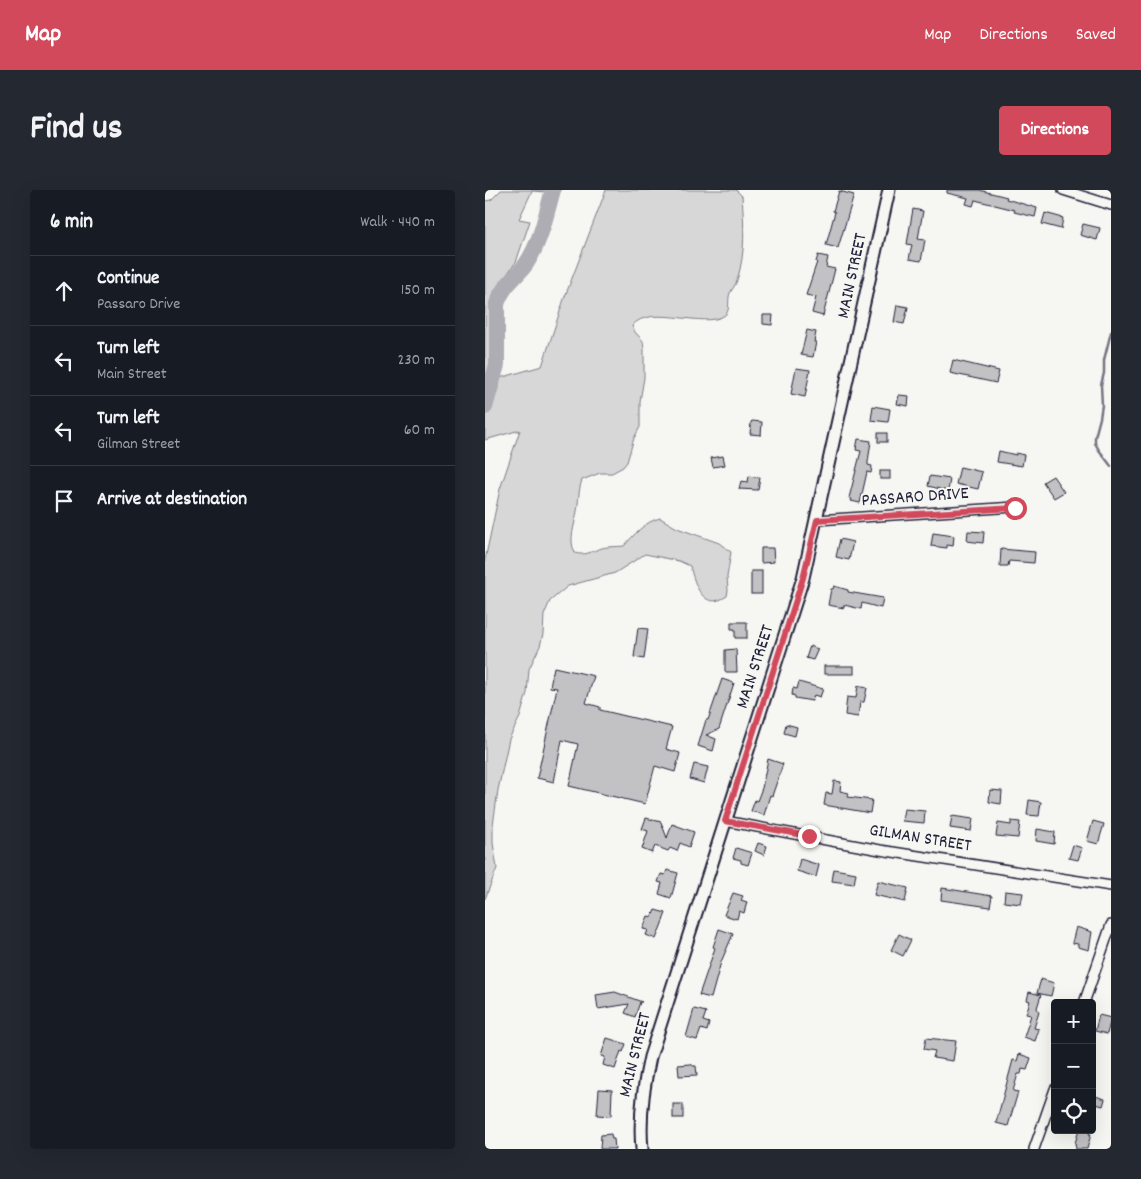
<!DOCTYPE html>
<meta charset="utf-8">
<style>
body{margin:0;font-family:Dekko,sans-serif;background:#242831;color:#f1f3f6}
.controls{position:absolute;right:15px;bottom:15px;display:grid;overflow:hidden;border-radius:5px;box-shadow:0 5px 20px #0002}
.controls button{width:45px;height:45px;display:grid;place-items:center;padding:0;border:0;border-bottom:1px solid #363941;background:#171b24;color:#f1f3f6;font:25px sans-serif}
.stop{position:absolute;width:15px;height:15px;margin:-11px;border:4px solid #d1495b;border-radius:50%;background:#fff}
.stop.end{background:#d1495b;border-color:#fff;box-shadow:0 1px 5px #0008}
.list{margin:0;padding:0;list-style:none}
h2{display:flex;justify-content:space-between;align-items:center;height:65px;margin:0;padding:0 20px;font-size:21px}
h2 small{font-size:16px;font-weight:400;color:#9ea1a6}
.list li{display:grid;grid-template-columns:32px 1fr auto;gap:15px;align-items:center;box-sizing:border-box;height:70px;padding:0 20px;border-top:1px solid #363941}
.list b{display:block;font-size:19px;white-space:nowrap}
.list p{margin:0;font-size:16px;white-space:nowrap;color:#9ea1a6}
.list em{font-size:16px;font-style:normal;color:#9ea1a6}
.icon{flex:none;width:28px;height:28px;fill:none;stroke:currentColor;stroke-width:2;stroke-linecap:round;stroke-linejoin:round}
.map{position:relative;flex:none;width:626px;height:959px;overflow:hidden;border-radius:5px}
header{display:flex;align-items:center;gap:30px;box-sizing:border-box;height:70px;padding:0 25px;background:#d1495b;color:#fff}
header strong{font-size:24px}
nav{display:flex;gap:28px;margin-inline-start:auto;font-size:18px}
.intro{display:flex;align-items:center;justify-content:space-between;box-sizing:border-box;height:120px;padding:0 30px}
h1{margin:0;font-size:35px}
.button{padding:12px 22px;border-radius:5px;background:#d1495b;color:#fff;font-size:18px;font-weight:700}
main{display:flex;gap:30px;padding:0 30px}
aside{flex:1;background:#171b24;border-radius:5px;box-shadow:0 5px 20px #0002}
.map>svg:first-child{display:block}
.green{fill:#d7d7d7;stroke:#7c7c89}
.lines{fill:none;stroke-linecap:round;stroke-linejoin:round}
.stream{stroke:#757583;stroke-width:2.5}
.river{stroke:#adadb3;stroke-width:16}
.building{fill:#c2c2c4;stroke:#22223b}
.minor-casing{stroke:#22223b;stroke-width:12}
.tertiary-casing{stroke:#22223b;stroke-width:15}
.minor{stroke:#f6f6f2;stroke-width:9}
.tertiary{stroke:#f6f6f2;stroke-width:11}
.route{stroke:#d1495b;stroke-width:6}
.labels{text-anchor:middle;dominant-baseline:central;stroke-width:4;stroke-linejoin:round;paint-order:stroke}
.street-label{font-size:18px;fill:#22223b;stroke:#f6f6f2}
</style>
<header>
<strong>Map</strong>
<nav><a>Map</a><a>Directions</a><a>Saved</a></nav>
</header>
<div class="intro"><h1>Find us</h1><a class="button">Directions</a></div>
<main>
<aside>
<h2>6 min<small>Walk · 440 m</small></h2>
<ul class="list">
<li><svg class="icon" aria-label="ahead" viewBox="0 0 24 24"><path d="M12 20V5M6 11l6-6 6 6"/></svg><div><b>Continue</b><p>Passaro Drive</p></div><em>150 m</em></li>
<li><svg class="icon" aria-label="left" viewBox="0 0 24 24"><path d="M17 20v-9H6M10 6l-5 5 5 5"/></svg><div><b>Turn left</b><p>Main Street</p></div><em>230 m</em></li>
<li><svg class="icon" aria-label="left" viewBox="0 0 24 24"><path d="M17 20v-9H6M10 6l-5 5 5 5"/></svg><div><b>Turn left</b><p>Gilman Street</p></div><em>60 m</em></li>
<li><svg class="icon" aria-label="arrive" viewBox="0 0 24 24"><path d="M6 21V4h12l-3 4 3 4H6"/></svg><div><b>Arrive at destination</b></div></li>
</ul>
</aside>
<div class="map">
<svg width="626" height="959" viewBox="0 0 626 959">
<rect width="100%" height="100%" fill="#f6f6f2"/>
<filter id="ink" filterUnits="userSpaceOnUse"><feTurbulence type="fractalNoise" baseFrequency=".02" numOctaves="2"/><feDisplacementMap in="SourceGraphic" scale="10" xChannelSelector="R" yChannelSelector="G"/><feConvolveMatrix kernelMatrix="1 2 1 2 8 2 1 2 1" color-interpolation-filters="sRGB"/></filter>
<g filter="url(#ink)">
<path class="green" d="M16 0H62L61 2 47 1 34 29 45 31 31 72 17 91 11 110 12 155 10 171 4 191 57 176 79 109 121 0H251L257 6C259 34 261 63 252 90 251 95 247 99 245 103 242 110 246 120 240 125 221 140 165 113 147 136L150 142 158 151 159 159V188L155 211V237L149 248 142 272 138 277 127 283H115L97 290C93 302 94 310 92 321 90 336 83 349 90 363 100 366 105 362 114 359 121 356 131 357 139 356 149 345 159 332 175 328L192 338 234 353 246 362 242 387 243 400 242 406C218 422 210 395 205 376L194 371 160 364 130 383 83 396 65 411 59 425 58 444 55 456 44 479 42 503 35 527 24 549 13 600 8 635V653L12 678 0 709V370L15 299 35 240 0 250V11L6 10Z"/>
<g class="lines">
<polyline class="stream" points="626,142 619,170 619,183 616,195 617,215 615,228 610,247 610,253 614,260 626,276"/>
<path class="river" d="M0 217 12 175V114C17 96 31 88 41 74 56 52 61 24 68 0"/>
</g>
<g class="building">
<polygon points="462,0 494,0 522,7 521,9 552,18 550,27 529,22 530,20 490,10 488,16 481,14 483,8 462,3"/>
<polygon points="354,1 369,5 353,58 341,55 350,22 348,21"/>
<polygon points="428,19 438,21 433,49 440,50 436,71 424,69 427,55 422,54"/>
<polygon points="560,23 578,28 576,39 557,34"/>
<polygon points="598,34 615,38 612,50 595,45"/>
<polygon points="333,65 343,67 341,77 350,79 338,126 327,123 331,107 321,105 332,72 331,72"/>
<polygon points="412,115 423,117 419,134 409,132"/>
<polygon points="278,125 288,125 287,135 278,134"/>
<polygon points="322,140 331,142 329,152 331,152 328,167 316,165"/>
<polygon points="468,170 514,181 511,193 465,183"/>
<polygon points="311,178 325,180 320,207 306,204"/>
<polygon points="414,205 424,206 423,216 412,214"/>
<polygon points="388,216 405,219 403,232 386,230"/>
<polygon points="267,231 277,232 276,245 265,244 266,232"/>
<rect x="393" y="243" width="9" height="9"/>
<polygon points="373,249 386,251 383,272 383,275 387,276 386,283 382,282 375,313 366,311 367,309 364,308 376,261 371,260"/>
<polygon points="514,261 531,265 531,263 539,265 537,276 512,272"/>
<polygon points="238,266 240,275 228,277 226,268"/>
<polygon points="475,277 497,282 493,299 471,294"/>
<rect x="395" y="281" width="10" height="8"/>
<polygon points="264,286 275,288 273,300 254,299 256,291 263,292"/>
<polygon points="445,286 465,289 463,301 443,296"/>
<polygon points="568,286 579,302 569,308 558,292"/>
<polygon points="483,341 499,342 498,353 482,351"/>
<polygon points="448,343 469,346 468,356 462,355 462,358 446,356"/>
<polygon points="355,349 368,352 364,370 351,367"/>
<polygon points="276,358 288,358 289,372 276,373"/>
<polygon points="516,359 550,362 549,373 524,371 523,376 515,376"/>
<rect x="266" y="381" width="11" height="23"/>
<polygon points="349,396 363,400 363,402 398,408 396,418 377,413 376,419 359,415 359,418 343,415 346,399 348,399"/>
<polygon points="246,432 262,432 262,448 250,448 250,439 246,439"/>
<polygon points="153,438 163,439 159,469 149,467"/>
<polygon points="325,456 333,459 328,470 321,468"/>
<polygon points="251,459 252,482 240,482 240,460"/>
<rect x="339" y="476" width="30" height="8"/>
<polygon points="69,477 109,486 101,513 115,517 115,520 187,537 181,559 195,563 190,582 170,576 160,614 84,596 93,554 77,550 69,592 52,588 72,498 65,497"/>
<polygon points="237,489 249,493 234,539 221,545 231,549 228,561 213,556 221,530 223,530"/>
<polygon points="314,492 338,499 335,507 329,505 327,511 310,508 310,506 307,505 308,498 312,499"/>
<polygon points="373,496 382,498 379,512 375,512 373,527 360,525 362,507 371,508"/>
<polygon points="301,534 312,537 310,546 299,543"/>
<polygon points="283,569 298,574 287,606 285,605 279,625 266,621 270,610 272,611 277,598"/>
<polygon points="209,574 223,577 219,593 205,589"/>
<polygon points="349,591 356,592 355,601 364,603 363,607 387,610 385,623 339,615 341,603 347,604"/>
<polygon points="505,600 517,601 516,614 504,612"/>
<polygon points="544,610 556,612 554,626 542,625"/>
<polygon points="419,619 440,621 439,633 417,631"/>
<polygon points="467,626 488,629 486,641 465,638"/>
<polygon points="161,628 176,632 182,648 187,634 209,642 204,657 195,653 192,661 185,658 183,661 170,656 167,663 157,659 163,641 157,639"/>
<polygon points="526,631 535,632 533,648 511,646 513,633 526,635"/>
<polygon points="608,631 619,634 613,654 602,651"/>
<polygon points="552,639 570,642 569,654 551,651"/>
<polygon points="273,653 282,656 279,665 270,661"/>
<polygon points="588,655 597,658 593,670 584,668"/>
<polygon points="251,658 267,663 263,675 256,673 256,670 248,668"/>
<polygon points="315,669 334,675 331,687 312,681"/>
<polygon points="349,679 371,683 369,694 347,691"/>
<polygon points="182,680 193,683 186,708 174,704 177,693 173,692 176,684 180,685"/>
<polygon points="393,691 423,698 420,712 389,705"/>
<polygon points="457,698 507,706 505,717 456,710"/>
<polygon points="520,701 538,703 536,714 519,712"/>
<polygon points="248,703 258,706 256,710 262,712 259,723 254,721 252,729 239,725"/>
<polygon points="170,720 181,723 171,749 161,745 163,740 158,739 163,726 167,727"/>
<polygon points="591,737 607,742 604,760 593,757 593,754 587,753"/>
<polygon points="234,739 248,744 236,772 226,808 214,805 230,758 228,757"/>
<polygon points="414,744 426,750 418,766 406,760"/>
<polygon points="556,789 569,793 566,806 552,803"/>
<polygon points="130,802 157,812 155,812 150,827 140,823 144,814 113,819 111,805"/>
<polygon points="544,802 556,805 552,818 554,822 549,838 554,839 550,851 539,847 546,825 541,824 545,811 542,810"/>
<polygon points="209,819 221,822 218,831 224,833 222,841 216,839 212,850 201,847"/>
<polygon points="614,825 626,828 622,844 610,841"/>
<polygon points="122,848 141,854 138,862 136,861 130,879 118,875 120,867 116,866"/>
<polygon points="441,848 471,851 468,871 448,868 450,861 439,859"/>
<polygon points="534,864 546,868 542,880 537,879 536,884 533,884 528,901 533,902 523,936 511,933 528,870 532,871"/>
<polygon points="206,874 208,876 211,876 212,885 194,886 193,875"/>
<polygon points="114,899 127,900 126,926 112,925"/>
<polygon points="607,905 620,909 618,916 607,913"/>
<rect x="188" y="914" width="10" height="14"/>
<polygon points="594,940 605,940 604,944 606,944 602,959 591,959 590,953"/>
<polygon points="126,944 127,949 129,949 130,959 115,959 116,945"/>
</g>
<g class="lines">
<defs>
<g id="minor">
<polyline points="578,0 626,15"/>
<polyline points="332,330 530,317"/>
<polyline points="240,631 395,660 626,696"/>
<polyline points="599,813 626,735"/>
<polyline points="549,959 570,899"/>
</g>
<path id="tertiary" d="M157 959C154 927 158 898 165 867L318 388 404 0"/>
</defs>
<use href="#minor" class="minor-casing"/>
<use href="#tertiary" class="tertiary-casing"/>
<use href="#minor" class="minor"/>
<use href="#tertiary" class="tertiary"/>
</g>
</g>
<g class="lines" filter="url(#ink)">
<polyline class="route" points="324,646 240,631 318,388 332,330 530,318"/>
</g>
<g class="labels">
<g class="street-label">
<text transform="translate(368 86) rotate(-78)">MAIN STREET</text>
<text transform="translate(430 308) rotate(-4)">PASSARO DRIVE</text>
<text transform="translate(271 477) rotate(-72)">MAIN STREET</text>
<text transform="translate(435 649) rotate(9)">GILMAN STREET</text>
<text transform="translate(151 865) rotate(-76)">MAIN STREET</text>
</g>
</g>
</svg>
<div class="controls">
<button>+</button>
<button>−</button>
<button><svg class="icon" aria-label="locate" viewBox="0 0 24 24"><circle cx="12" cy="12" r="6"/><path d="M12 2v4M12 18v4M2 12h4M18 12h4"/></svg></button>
</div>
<div class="stop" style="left:530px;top:318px"></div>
<div class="stop end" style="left:324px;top:646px"></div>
</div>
</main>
